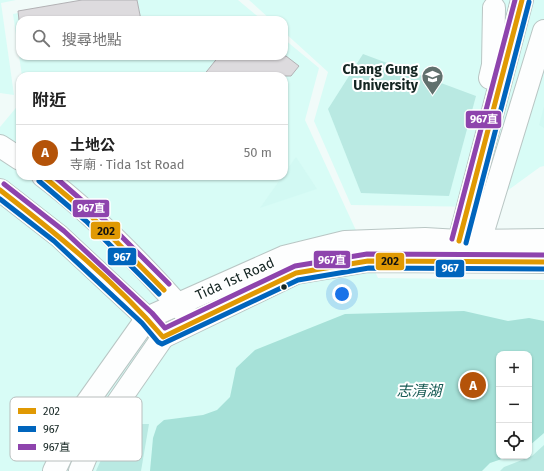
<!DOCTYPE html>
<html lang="zh-TW">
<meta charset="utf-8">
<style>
body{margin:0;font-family:"Fira Sans","Noto Sans TC",sans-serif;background:#f2f2f2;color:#222}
.controls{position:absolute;right:12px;bottom:12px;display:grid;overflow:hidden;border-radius:8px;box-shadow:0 1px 3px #0004}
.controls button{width:36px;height:36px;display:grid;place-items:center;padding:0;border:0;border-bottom:1px solid #e0e0e0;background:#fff;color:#222;font:20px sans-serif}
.you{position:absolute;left:342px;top:294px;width:14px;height:14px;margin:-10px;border:3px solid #fff;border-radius:50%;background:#1a73e8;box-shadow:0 0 0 6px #1a73e833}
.badge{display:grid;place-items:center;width:26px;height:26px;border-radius:50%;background:#b45309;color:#fff;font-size:13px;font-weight:700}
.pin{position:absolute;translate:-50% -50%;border:2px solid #fff;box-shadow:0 1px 4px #0006}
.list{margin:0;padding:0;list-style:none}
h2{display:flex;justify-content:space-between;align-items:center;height:52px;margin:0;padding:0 16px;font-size:17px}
h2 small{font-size:13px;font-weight:400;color:#767676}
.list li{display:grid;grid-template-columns:26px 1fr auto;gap:12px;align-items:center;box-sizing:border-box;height:56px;padding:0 16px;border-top:1px solid #e0e0e0}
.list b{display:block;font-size:15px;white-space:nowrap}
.list p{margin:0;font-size:13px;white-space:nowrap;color:#767676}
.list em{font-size:13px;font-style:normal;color:#767676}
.icon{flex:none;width:22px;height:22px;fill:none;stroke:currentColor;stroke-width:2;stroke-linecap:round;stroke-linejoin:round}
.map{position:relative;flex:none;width:544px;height:471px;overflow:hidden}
.search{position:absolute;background:#fff;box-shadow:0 1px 3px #0004;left:16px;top:16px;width:272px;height:44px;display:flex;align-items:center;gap:10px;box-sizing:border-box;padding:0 14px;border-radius:12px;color:#767676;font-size:15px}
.panel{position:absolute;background:#fff;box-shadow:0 1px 3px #0004;left:16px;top:72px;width:272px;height:108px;border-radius:12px}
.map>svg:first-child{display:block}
.built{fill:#d8fcf6;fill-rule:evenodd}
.green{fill:#d2f9f3}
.forest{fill:#b9e9e2}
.water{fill:#a6e1d8}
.building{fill:#dddbde;stroke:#b2b1b4}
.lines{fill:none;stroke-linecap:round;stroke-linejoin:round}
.minor-casing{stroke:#b9c6c4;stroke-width:24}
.minor{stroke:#fdfefe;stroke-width:22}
.bus-1-casing{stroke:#fff;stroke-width:8}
.bus-2-casing{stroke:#fff;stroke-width:8}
.bus-3-casing{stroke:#fff;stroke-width:8}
.bus-1{stroke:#e09903;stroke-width:5}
.bus-2{stroke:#0065bd;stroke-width:5}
.bus-3{stroke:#8e44ad;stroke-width:5}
.bus-dot{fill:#142522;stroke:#fff;stroke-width:1.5}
.labels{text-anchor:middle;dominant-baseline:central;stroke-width:4;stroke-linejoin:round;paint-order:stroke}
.poi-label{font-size:14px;font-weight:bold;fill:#142522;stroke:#fff;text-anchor:end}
.street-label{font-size:14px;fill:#142522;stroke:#fff}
.water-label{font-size:15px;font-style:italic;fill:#175a53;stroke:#fff}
.key{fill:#fff;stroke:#b8bebd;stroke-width:1}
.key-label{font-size:11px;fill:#142522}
.line-badge{stroke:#fff;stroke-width:1.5}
.badge-label{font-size:11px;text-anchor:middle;font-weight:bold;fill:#fff}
.pale-badge-label{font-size:11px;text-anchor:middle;font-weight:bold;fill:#111}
</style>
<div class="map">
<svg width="544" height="471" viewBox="0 0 544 471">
<rect width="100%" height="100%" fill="#f1fbf9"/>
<g class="built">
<polygon points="0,0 16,0 1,3 14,95 0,93"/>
<path d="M85 0H238L262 20H20V56H284V39L319 68 305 120 378 278 544 280V471H0V127L20 103V176H284V76H22L13 14ZM499 354H529V456H499Z"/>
<polygon points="249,0 544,0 544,166 540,167 485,207 351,205 314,121 328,72 284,32 284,20 271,20"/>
</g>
<g class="green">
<polygon points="544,106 544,128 539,125"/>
<polygon points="296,157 317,189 260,208"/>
</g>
<g class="forest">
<polygon points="363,54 476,96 449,196 361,193 328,109"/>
<polygon points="117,424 149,424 141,471 96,471"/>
<polygon points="544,445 544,471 500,471 504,467 532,456"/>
</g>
<polygon class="water" points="464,311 508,321 529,318 544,321 544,433 529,446 529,354 499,354 499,456 511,456 490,463 482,471 150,471 153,438 157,426 164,420 203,415 217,410 230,397 236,368 255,350 345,314"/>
<g class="building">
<polygon points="82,0 137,0 141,20 19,20 18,11"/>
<polygon points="219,56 286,56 299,66 291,76 203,76"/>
</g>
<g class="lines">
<defs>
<g id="minor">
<polyline points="490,78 493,65 494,8"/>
<polyline points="0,146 20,159"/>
<path d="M43 176C96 216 143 265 187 315"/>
<polyline points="0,190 59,236 147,318 163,337 296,273 368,261 544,262"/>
<polyline points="459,241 522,0"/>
<polyline points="474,253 480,241 544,31"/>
<polyline points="147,318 284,257 345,242 425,239 459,241 544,240"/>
<polyline points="54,471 86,404 147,318"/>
<polyline points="80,471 94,437 163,337"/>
</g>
</defs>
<use href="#minor" class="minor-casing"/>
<use href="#minor" class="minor"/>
<defs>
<g id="bus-1">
<polyline points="43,176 91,216 164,290"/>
<path d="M0 190C57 234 116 282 163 337L296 273 368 261 544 262"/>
<polyline points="459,241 522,0"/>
</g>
<g id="bus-2">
<polyline points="39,181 86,221 159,294"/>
<polyline points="0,199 54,241 142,323 158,342 162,344 298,280 369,268 544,269"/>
<polyline points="466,243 529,2"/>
</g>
<g id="bus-3">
<polyline points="54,176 110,225 169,284"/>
<polyline points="4,184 64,231 152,313 165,328 295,266 367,254 544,255"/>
<polyline points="452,239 515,0"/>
</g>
</defs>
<use href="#bus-1" class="bus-1-casing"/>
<use href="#bus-2" class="bus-2-casing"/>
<use href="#bus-3" class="bus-3-casing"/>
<use href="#bus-1" class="bus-1"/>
<use href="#bus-2" class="bus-2"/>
<use href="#bus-3" class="bus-3"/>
</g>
<defs>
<symbol id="university-pin" viewBox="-11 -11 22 30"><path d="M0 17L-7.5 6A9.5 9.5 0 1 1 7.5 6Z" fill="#61706d" stroke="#fff"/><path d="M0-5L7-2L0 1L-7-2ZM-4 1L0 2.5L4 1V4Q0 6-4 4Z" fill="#fff"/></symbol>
</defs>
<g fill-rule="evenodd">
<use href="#university-pin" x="420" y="64" width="25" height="34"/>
</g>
<circle class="bus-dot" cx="284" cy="287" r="3.5"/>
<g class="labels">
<g class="poi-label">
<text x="418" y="69">Chang Gung<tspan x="418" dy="16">University</tspan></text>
</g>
<g class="street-label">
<text transform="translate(235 279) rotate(-24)">Tida 1st Road</text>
</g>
<g class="water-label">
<text x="419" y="391">志清湖</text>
</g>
</g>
<rect x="10" y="397" width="132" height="64" rx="6" class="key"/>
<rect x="18" y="408" width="18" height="6" fill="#e09903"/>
<rect x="18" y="426" width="18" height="6" fill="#0065bd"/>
<rect x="18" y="444" width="18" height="6" fill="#8e44ad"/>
<g class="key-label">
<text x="43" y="415">202</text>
<text x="43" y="433">967</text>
<text x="43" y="451">967直</text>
</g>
<g class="line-badge">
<rect x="465" y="110" width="37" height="19" rx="4" fill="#8e44ad"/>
<rect x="72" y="199" width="38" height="19" rx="4" fill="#8e44ad"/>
<rect x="90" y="221" width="31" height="19" rx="4" fill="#e09903"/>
<rect x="107" y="247" width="30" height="19" rx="4" fill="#0065bd"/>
<rect x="313" y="250" width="38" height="19" rx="4" fill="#8e44ad"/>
<rect x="375" y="252" width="30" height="19" rx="4" fill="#e09903"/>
<rect x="435" y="259" width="30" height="19" rx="4" fill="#0065bd"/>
</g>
<g class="badge-label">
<text x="484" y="123">967直</text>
<text x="91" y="212">967直</text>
<text x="122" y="261">967</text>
<text x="332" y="264">967直</text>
<text x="450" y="272">967</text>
</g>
<g class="pale-badge-label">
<text x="106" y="235">202</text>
<text x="390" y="265">202</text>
</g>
</svg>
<div class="controls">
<button>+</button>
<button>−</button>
<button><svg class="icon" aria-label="locate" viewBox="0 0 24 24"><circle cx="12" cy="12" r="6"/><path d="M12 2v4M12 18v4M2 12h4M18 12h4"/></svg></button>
</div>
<div class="you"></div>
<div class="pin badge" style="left:473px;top:385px">A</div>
<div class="search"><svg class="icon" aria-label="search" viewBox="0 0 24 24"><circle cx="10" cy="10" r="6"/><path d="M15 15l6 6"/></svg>搜尋地點</div>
<section class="panel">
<h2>附近<small></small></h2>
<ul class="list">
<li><span class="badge">A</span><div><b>土地公</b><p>寺廟 · Tida 1st Road</p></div><em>50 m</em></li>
</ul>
</section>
</div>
